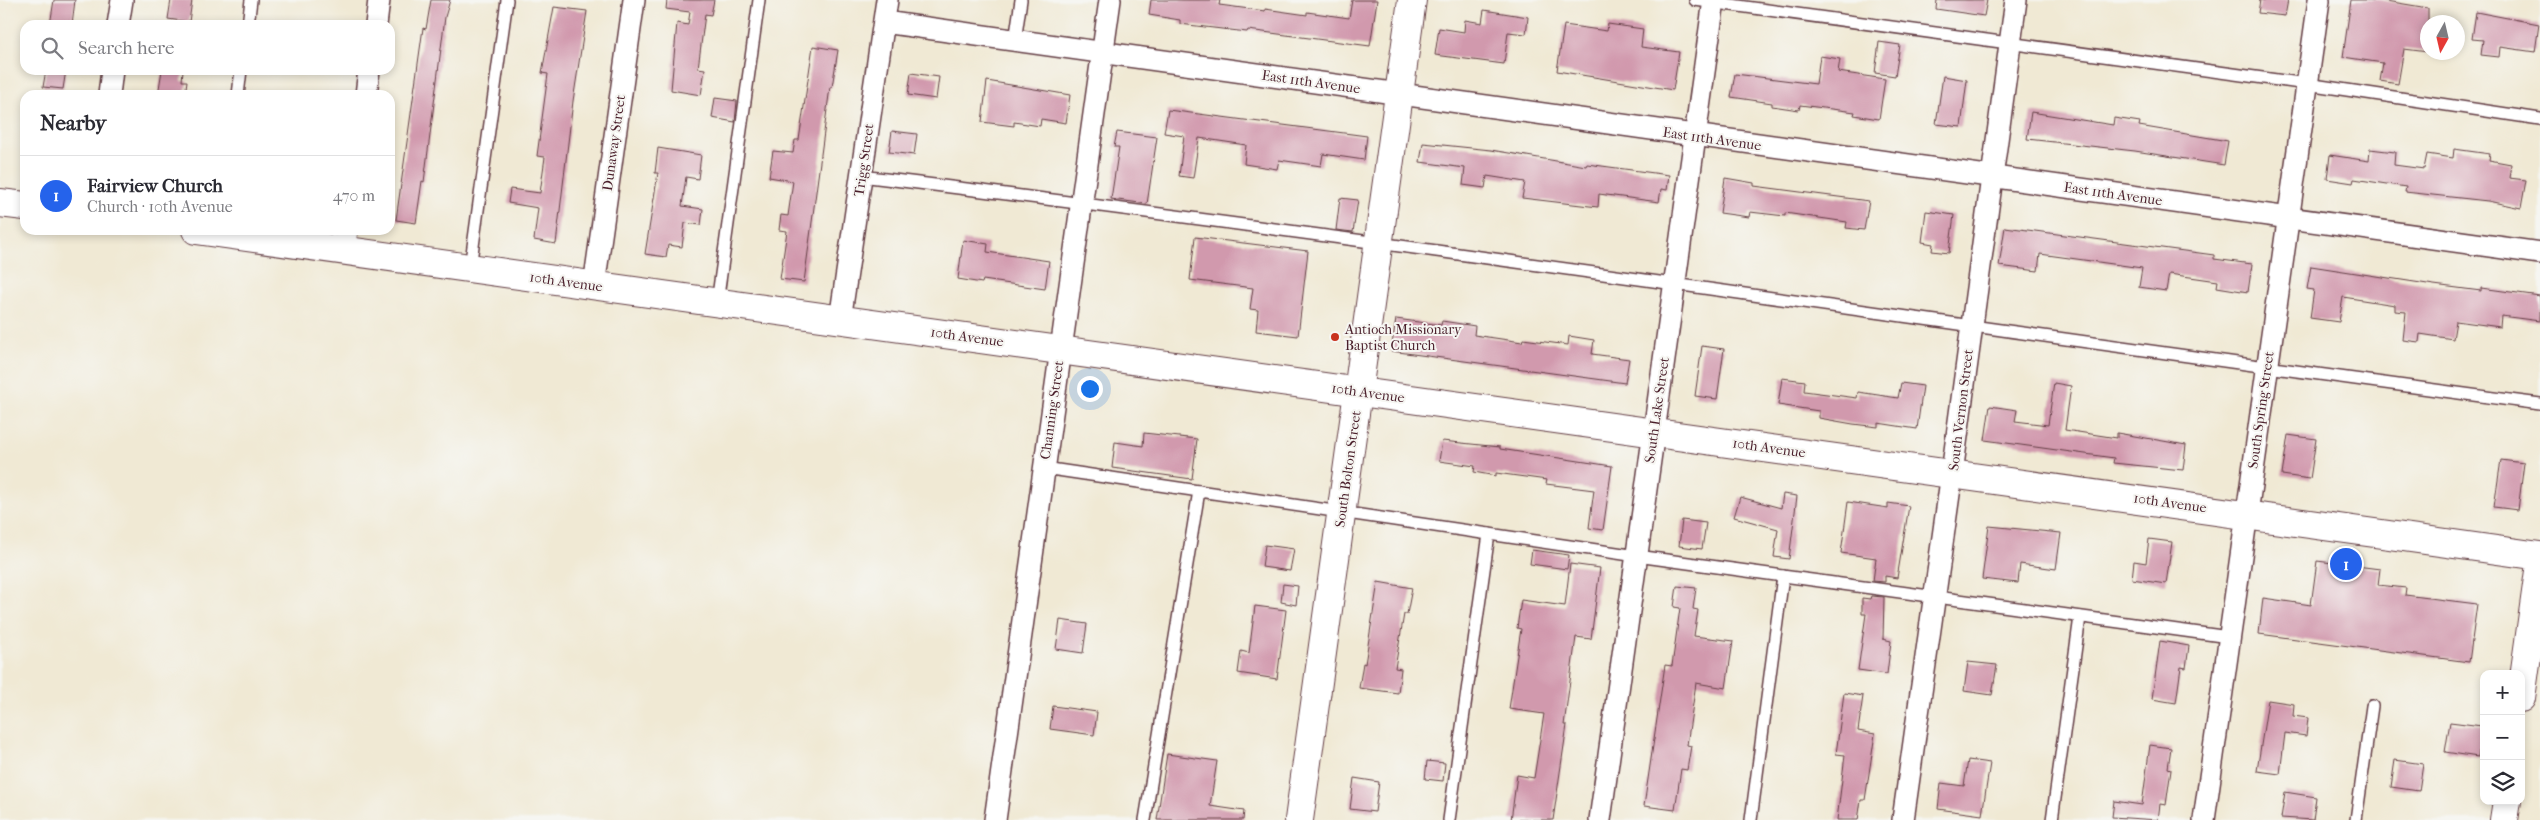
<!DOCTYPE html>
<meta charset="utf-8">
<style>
body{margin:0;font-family:"IM FELL French Canon",serif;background:#f7f7f7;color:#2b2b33}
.controls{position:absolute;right:15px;bottom:15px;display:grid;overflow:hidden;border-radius:10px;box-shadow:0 2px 8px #0003}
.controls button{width:45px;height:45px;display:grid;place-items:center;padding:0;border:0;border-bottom:1px solid #e1e1e2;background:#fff;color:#2b2b33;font:25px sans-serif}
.compass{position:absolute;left:2420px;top:15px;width:45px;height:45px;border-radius:50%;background:#fff;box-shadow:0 2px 8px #0003;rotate:188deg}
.you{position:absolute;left:1089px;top:388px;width:18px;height:18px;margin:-12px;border:4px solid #fff;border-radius:50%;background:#1a73e8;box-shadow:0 0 0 8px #1a73e833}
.badge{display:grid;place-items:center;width:32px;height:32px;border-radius:50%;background:#2563eb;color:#fff;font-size:16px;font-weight:700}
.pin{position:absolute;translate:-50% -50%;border:2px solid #fff;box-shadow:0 1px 5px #0006}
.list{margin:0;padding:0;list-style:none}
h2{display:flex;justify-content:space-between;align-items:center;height:65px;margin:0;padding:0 20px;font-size:21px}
h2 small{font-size:16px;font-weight:400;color:#7c7c81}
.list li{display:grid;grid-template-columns:32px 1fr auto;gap:15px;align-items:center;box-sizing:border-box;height:80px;padding:0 20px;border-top:1px solid #e1e1e2}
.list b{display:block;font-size:19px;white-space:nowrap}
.list p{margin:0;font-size:16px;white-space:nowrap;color:#7c7c81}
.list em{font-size:16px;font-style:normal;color:#7c7c81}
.icon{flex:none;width:28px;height:28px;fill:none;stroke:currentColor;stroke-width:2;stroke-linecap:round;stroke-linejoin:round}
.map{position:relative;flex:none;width:2540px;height:820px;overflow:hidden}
.search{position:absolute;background:#fff;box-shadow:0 2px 8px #0003;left:20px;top:20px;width:375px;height:55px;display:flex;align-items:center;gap:12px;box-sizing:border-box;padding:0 18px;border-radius:15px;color:#7c7c81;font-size:19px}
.panel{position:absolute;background:#fff;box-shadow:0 2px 8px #0003;left:20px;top:90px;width:375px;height:145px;border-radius:15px}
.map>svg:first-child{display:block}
.building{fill:#d199ad}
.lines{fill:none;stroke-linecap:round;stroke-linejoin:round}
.lane-casing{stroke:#633d44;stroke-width:14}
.street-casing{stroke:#633d44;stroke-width:24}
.secondary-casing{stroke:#633d44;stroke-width:30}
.lane{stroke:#fff;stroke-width:11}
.street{stroke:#fff;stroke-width:21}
.secondary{stroke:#fff;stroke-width:28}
.poi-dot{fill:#c8321e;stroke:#f6f6f2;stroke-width:2}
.labels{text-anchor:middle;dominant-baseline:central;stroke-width:4;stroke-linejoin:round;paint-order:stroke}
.street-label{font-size:14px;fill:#4a1f2b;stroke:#f6f6f2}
.poi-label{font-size:14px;fill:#4a1f2b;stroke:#f6f6f2;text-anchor:start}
</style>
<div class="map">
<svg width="2540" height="820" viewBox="0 0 2540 820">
<rect width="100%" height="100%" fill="#f6f6f2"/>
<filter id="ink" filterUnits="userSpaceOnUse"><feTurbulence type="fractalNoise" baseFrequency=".02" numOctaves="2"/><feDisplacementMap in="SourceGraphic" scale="10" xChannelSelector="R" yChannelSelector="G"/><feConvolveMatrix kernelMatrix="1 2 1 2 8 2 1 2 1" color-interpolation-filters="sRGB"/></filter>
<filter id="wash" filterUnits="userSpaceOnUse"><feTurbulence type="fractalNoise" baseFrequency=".0096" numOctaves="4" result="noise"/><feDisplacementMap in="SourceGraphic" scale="20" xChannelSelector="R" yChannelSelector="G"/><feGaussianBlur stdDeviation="1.12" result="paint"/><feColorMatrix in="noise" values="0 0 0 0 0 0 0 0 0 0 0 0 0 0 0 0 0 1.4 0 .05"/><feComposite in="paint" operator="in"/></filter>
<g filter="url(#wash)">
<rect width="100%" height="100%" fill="#f0e9d4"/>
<g id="blocks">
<g class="building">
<polygon points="54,0 75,0 72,25 50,25"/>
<polygon points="171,0 192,0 189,22 168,19"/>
<polygon points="431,0 450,0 445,17 424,182 422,181 416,223 396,220 423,28 426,29"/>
<polygon points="667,0 714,0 711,15 705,14 698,68 705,69 701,95 671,90 677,23 688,25 690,12 666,9"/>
<polygon points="1151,0 1220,0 1219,5 1265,11 1265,9 1307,15 1307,12 1349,18 1352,0 1377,0 1370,46 1248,30 1247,32 1180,24 1180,20 1149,15"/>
<polygon points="1937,0 1987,0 1984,16 1936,9"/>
<polygon points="2260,0 2288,0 2285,16 2258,13"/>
<polygon points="2351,0 2380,0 2428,8 2428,52 2404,49 2398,84 2380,81 2383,63 2343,57"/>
<polygon points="554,7 587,11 573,101 556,244 534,240 538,208 508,203 510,189 540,193 545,157 537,156 548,74 542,73"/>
<polygon points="1484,10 1528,17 1526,34 1508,32 1504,64 1435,55 1439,28 1464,32 1465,20 1482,23"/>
<polygon points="2476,12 2539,24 2535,52 2500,47 2499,57 2481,55 2483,40 2472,39"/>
<polygon points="1608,24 1643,29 1641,47 1679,52 1673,90 1557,71 1564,25 1607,31"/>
<polygon points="1879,42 1900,45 1895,76 1875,73"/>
<polygon points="813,46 838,50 832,87 830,87 804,282 780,279 787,231 779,230 781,215 788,216 793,181 769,177 773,151 793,153 795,140 799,140"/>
<polygon points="1820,56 1840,59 1838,72 1885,79 1879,119 1854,115 1855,112 1800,105 1799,110 1772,106 1772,103 1731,97 1735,74 1816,84"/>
<polygon points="46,70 66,70 63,89 43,87"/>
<polygon points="162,70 183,70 182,81 187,81 185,95 158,95"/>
<polygon points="911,73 939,77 936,99 908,95"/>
<polygon points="1943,76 1967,80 1961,127 1936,124"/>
<polygon points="987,81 1070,95 1066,123 1041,119 1040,126 1014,122 1014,126 982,122"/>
<polygon points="715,98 737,101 735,122 712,118"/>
<polygon points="1168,110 1367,136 1364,160 1323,154 1321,166 1279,160 1277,169 1244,164 1246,145 1199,138 1193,178 1179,176 1184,136 1164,133"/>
<polygon points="2031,112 2113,125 2114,118 2140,122 2139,126 2228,141 2224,165 2135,151 2027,139"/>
<polygon points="892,131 917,134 914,155 889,152"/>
<polygon points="1117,132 1157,137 1147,204 1111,199 1119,147 1114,147"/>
<polygon points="1423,143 1491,150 1586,166 1587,164 1669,175 1667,190 1661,189 1659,202 1599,194 1598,207 1522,198 1525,182 1487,176 1485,188 1463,185 1465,168 1420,162"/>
<polygon points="658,148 701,155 698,179 686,177 682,206 703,209 701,225 685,223 682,247 668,245 666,257 645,254 658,173 655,173"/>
<polygon points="2370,149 2395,152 2394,165 2424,169 2427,154 2453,158 2454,149 2490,154 2489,160 2511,164 2509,178 2526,180 2521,208 2488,201 2405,192 2406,187 2354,179 2353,183 2327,179 2330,155 2369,161"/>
<polygon points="1725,178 1754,183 1754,186 1869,201 1864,230 1846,228 1847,222 1785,213 1785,216 1750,212 1749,217 1720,213"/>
<polygon points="1340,198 1358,200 1353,232 1336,230"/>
<polygon points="1926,211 1954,215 1949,253 1932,251 1933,244 1922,242"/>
<polygon points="2005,227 2214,255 2214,259 2252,264 2248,292 2217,287 2218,281 2169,274 2166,291 2139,287 2142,268 2040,254 2038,271 1999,266"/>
<polygon points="1195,237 1308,251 1298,336 1256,331 1258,310 1250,309 1253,288 1190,280"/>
<polygon points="963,240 988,244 987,252 1049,261 1045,289 983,280 982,283 958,279"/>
<polygon points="2311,266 2434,285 2481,291 2481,288 2540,296 2540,321 2501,316 2500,327 2456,321 2453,339 2420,334 2419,342 2403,340 2406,312 2395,311 2395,305 2343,297 2339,322 2310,318 2314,290 2307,289"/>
<polygon points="1396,319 1441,325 1442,321 1475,326 1474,335 1522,342 1523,339 1568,345 1569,336 1594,340 1592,354 1629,359 1625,383 1391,351"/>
<polygon points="1702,346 1724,349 1717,399 1695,396"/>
<polygon points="1782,378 1805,381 1804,391 1857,398 1858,392 1898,398 1901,383 1923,386 1917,429 1878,423 1878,427 1853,424 1819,418 1819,411 1778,405"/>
<polygon points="2054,383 2071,386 2065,430 2117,438 2117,433 2186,445 2183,470 2113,463 2114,458 1985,440 1990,406 2017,410 2015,421 2048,425"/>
<polygon points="1144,433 1197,439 1192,479 1112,468 1115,442 1143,446"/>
<polygon points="2288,435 2316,439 2310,479 2282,475"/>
<polygon points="1442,441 1500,447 1500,449 1612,466 1603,530 1589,528 1594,490 1546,484 1547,480 1496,473 1496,476 1474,472 1475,466 1439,461"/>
<polygon points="2501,460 2524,463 2518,510 2494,507"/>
<polygon points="1783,494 1797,496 1789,559 1774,557 1778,529 1734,517 1740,497 1781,508"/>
<polygon points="1848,502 1888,508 1888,503 1909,506 1897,578 1885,576 1885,582 1873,581 1876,558 1841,553"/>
<polygon points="1682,520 1706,523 1702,549 1679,546"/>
<polygon points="1989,526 2061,533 2056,569 2020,564 2018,583 1982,579"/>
<polygon points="2149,539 2172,542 2166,584 2132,579 2134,561 2146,563"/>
<polygon points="1265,545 1294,549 1290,571 1262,567"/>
<polygon points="1532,550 1569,555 1567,569 1530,564"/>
<polygon points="2317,561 2380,569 2378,585 2406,588 2405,595 2477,604 2469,662 2259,634 2263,598 2311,605"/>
<polygon points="1570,564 1600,568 1591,639 1576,637 1564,725 1567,725 1553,820 1511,820 1517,775 1534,778 1544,714 1509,709 1521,629 1517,628 1521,600 1565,606"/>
<polygon points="1378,582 1412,588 1407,614 1404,614 1395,668 1401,669 1398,693 1359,688 1363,663 1365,664"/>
<polygon points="1283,584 1298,586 1296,605 1281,602"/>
<polygon points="1677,586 1696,588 1693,609 1698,610 1694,636 1733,641 1726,688 1696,683 1687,745 1691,746 1687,770 1681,769 1675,810 1644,806 1665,665 1672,666 1680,608 1674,607"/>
<polygon points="1871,596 1884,597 1883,639 1891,641 1887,674 1858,670 1866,614 1862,614 1862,598 1870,599"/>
<polygon points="1255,606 1286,610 1277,679 1238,673 1241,651 1249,653"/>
<polygon points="1060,620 1087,624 1083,653 1056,649"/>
<polygon points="2160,641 2189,646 2186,668 2181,667 2176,703 2152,699"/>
<polygon points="1968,662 1997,665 1992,695 1964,691"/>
<polygon points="1844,693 1863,696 1858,731 1875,734 1865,800 1861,800 1858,820 1837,820 1845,755 1836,754"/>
<polygon points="2268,700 2294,704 2293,716 2308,718 2306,736 2285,733 2280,774 2257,771"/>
<polygon points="1053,706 1097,712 1094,735 1050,729"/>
<polygon points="2450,722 2482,726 2478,757 2445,752"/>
<polygon points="2150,745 2171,748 2168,768 2171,769 2166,805 2160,804 2158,820 2112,817 2114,801 2142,805"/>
<polygon points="1167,754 1217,761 1210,806 1244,811 1243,820 1157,820"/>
<polygon points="1968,760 1990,763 1982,815 1938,809 1941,783 1964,786"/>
<polygon points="2395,760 2423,764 2419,791 2391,787"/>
<polygon points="1427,761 1445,763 1443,781 1425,779"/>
<polygon points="1354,778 1379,782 1375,812 1350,809"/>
<polygon points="2285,792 2316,797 2313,820 2281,818"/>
</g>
</g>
</g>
<g filter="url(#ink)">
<use href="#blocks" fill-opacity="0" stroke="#633d44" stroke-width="1"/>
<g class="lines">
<defs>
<g id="lane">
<polyline points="1695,0 2307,84 2540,119"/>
<polyline points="248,25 251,0"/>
<polyline points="1015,41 1021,0"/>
<polyline points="238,95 241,70"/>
<path d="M861 176C1422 244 1980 330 2540 404"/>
<polyline points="470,268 507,0"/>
<polyline points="717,303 759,0"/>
<polyline points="1044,468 1637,556 2229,637"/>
<polyline points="1145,820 1199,491"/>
<polyline points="1449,820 1489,534"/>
<polyline points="1751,820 1783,576"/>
<polyline points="2052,820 2080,617"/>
<polyline points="2356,820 2372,706"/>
</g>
<g id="street">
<polyline points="884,22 2540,253"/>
<polyline points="118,25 122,0"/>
<polyline points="376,25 379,0"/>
<polyline points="109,95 112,70"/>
<polyline points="366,95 369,70"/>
<polyline points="344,251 347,230"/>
<polyline points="594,286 634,0"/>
<polyline points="840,320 887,0"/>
<polyline points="995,820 1110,0"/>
<polyline points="1600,820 1714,0"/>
<polyline points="1903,820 1952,473 2016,0"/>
<polyline points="2204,820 2319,0"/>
</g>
<g id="secondary">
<polyline points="0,203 25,206"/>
<polyline points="196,230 2540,556"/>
<polyline points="2521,698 2540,564"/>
<polyline points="1299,820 1412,0"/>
<polyline points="2504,820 2507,801"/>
</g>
</defs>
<use href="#lane" class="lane-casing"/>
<use href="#street" class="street-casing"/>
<use href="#secondary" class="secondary-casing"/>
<use href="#lane" class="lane"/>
<use href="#street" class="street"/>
<use href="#secondary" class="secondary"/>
</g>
</g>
<circle class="poi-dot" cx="1335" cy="337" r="5"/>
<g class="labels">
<g class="street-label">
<text transform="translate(1311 82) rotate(8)">East 11th Avenue</text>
<text transform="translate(1712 139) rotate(8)">East 11th Avenue</text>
<text transform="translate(614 143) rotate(-82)">Dunaway Street</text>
<text transform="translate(864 160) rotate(-82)">Trigg Street</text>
<text transform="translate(2113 194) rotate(8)">East 11th Avenue</text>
<text transform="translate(566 282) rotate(8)">10th Avenue</text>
<text transform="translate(967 337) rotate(8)">10th Avenue</text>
<text transform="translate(1368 393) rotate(8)">10th Avenue</text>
<text transform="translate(1052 410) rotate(-82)">Channing Street</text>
<text transform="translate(1657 410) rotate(-82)">South Lake Street</text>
<text transform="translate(1961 410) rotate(-83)">South Vernon Street</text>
<text transform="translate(2261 410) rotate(-82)">South Spring Street</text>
<text transform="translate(1769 448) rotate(8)">10th Avenue</text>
<text transform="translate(1348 469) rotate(-82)">South Bolton Street</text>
<text transform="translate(2170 503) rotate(8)">10th Avenue</text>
</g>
<g class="poi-label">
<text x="1345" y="329">Antioch Missionary<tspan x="1345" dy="16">Baptist Church</tspan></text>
</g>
</g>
</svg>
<div class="controls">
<button>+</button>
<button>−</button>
<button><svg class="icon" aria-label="layers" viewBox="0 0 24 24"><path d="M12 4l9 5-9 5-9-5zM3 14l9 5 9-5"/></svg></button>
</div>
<svg class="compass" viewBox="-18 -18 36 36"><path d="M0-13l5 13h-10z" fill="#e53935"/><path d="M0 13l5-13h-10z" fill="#7c7c81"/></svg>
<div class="you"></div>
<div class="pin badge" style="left:2346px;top:564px">1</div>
<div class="search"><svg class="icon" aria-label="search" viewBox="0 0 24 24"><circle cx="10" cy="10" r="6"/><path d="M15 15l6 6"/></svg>Search here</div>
<section class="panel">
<h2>Nearby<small></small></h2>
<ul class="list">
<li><span class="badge">1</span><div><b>Fairview Church</b><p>Church · 10th Avenue</p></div><em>470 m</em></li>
</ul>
</section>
</div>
